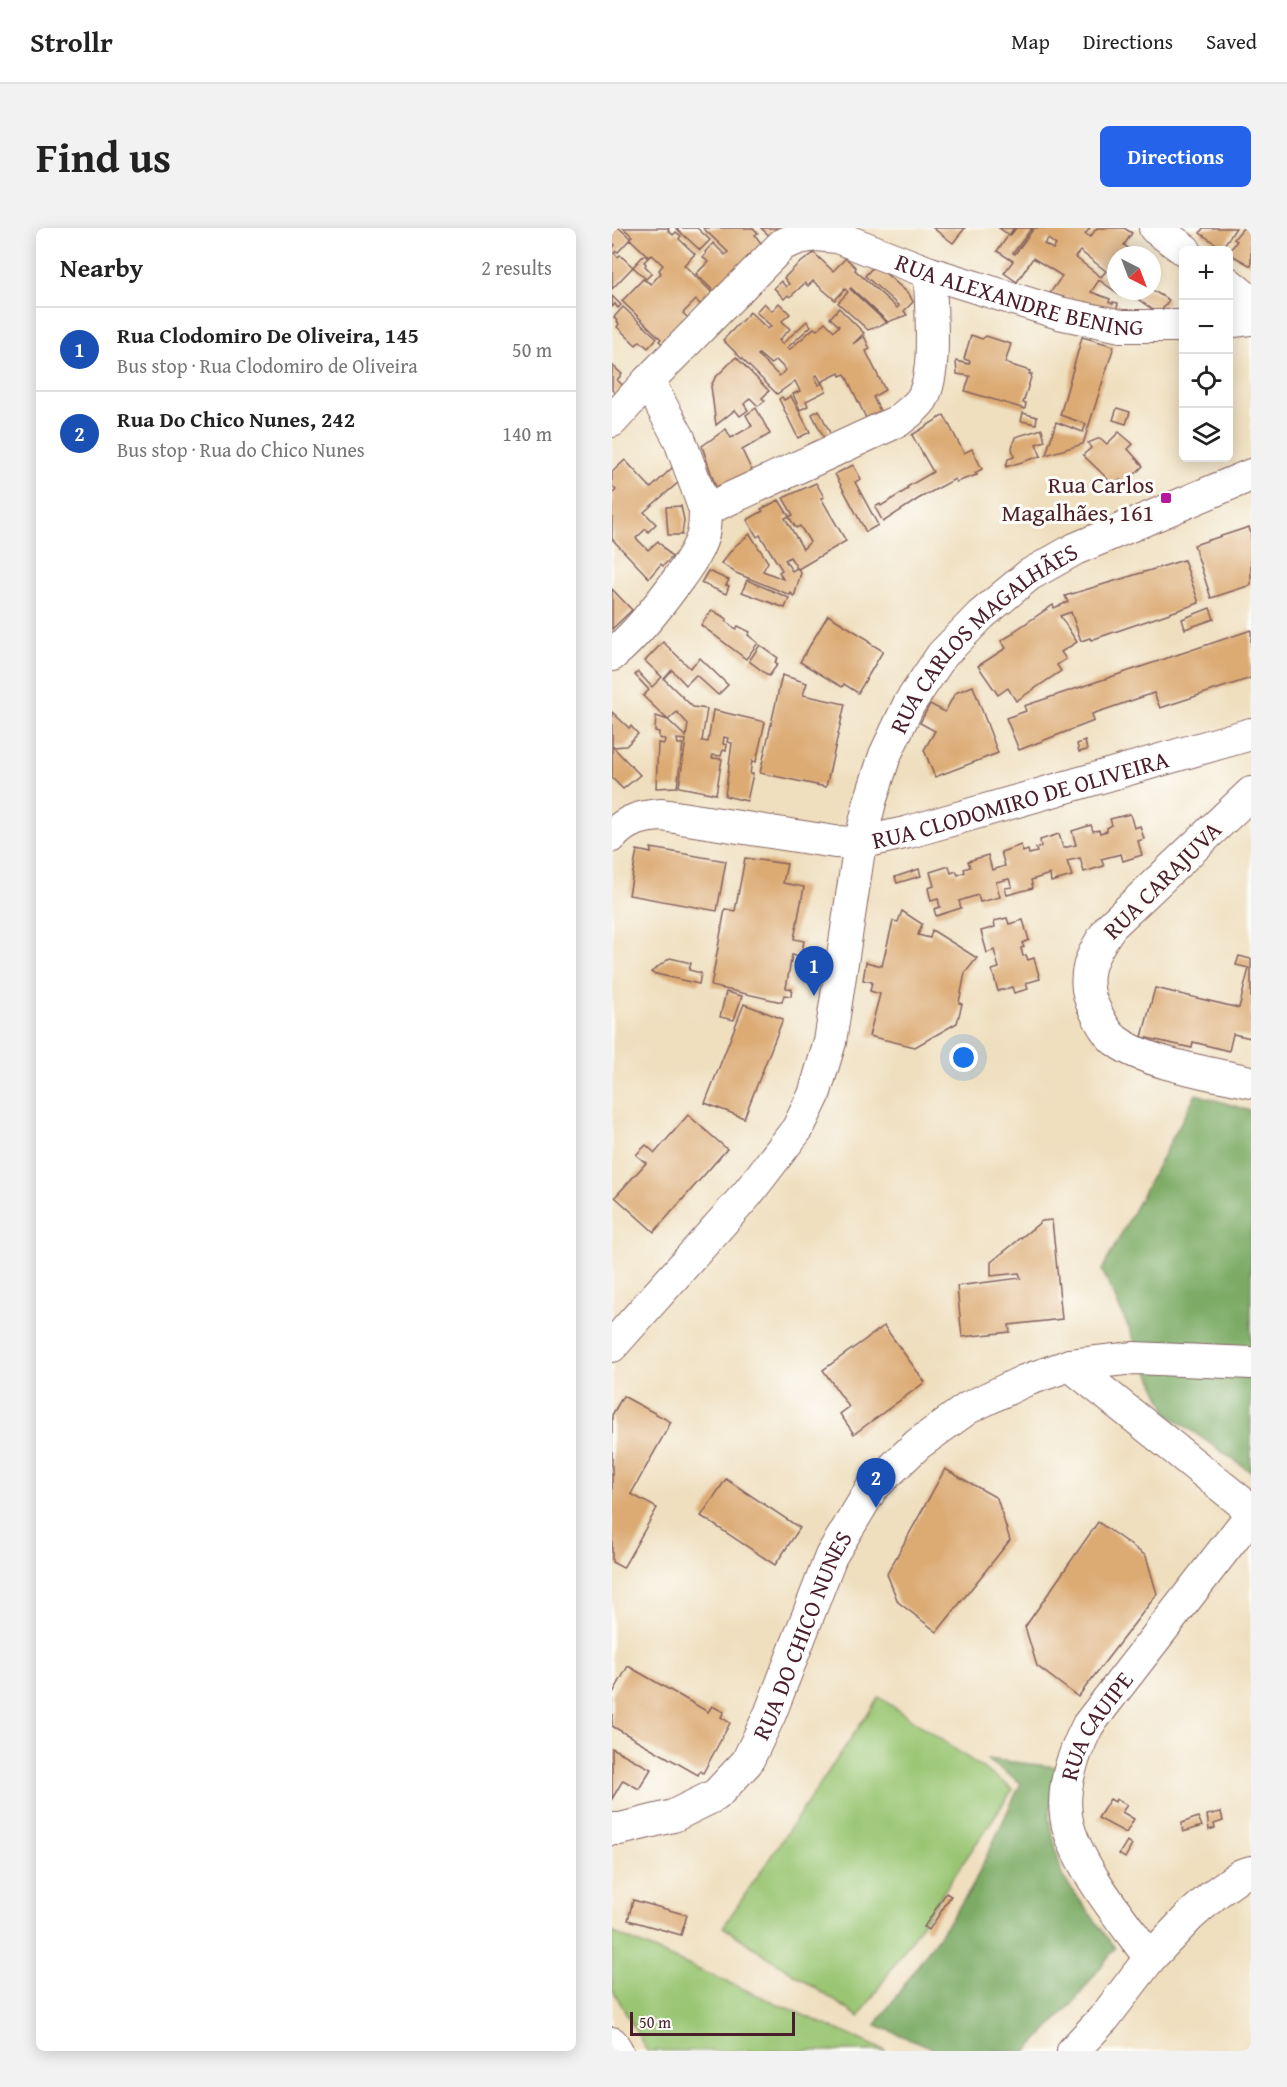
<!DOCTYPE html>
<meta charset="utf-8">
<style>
body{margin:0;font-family:"Gentium Book Plus",serif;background:#f2f2f2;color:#222}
.controls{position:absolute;right:18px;top:18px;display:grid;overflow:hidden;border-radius:9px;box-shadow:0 3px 15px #0003}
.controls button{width:54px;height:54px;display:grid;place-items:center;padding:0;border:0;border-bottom:2px solid #e0e0e0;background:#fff;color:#222;font:30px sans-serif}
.compass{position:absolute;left:495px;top:18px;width:54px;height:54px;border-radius:50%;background:#fff;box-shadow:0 3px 15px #0003;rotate:138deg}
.scale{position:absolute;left:18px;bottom:15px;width:165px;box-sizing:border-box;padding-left:6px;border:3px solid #4a1f2b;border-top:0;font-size:16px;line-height:21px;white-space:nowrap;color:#4a1f2b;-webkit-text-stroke:4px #fdfcf7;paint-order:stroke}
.you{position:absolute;left:352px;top:830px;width:21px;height:21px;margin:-15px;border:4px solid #fff;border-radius:50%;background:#1a73e8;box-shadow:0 0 0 9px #1a73e833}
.badge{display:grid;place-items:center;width:39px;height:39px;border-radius:50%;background:#2563eb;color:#fff;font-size:20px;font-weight:700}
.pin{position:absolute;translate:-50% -50px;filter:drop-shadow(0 2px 3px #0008)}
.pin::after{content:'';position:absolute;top:32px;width:21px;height:18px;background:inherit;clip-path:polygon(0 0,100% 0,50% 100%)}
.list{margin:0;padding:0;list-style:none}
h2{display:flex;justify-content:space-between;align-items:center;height:78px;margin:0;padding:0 24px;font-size:26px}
h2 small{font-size:20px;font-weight:400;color:#767676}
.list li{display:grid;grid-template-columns:39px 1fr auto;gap:18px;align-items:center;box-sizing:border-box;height:84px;padding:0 24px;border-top:2px solid #e0e0e0}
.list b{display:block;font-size:22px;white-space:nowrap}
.list p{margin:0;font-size:20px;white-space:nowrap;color:#767676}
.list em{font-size:20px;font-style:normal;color:#767676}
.icon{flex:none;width:33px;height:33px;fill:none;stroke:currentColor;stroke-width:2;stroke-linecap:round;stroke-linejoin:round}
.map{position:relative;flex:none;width:639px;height:1823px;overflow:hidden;border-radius:9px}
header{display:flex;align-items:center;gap:36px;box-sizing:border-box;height:84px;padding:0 30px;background:#fff;border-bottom:2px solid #e0e0e0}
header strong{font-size:28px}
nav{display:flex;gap:33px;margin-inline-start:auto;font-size:21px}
.intro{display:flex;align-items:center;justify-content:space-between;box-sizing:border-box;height:144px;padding:0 36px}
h1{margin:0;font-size:42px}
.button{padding:15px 27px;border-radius:9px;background:#2563eb;color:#fff;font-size:21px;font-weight:700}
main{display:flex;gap:36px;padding:0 36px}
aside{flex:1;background:#fff;border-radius:9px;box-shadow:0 3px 15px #0003}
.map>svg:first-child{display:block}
.green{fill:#9ac673;stroke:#72724f;stroke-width:1.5}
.forest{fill:#7bab65;stroke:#626548;stroke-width:1.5}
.building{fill:#dcaa73;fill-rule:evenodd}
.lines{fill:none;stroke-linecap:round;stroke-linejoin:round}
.minor-casing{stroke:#84625f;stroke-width:34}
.minor{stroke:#fff;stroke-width:32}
.poi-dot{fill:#b5179e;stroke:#fdfcf7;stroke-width:2}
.labels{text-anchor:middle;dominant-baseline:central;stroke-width:6;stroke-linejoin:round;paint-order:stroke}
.street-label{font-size:24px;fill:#4a1f2b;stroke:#fdfcf7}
.poi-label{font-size:24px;fill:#4a1f2b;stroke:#fdfcf7;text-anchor:end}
</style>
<header>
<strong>Strollr</strong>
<nav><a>Map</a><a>Directions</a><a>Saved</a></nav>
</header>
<div class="intro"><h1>Find us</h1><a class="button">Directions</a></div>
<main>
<aside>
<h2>Nearby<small>2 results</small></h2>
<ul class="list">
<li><span class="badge" style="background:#1a4fb4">1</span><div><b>Rua Clodomiro De Oliveira, 145</b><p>Bus stop · Rua Clodomiro de Oliveira</p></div><em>50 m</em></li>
<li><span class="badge" style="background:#1a4fb4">2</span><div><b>Rua Do Chico Nunes, 242</b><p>Bus stop · Rua do Chico Nunes</p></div><em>140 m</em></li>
</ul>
</aside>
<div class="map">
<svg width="639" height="1823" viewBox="0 0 639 1823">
<rect width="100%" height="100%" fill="#fdfcf7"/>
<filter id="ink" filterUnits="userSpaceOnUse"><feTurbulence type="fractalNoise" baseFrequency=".0167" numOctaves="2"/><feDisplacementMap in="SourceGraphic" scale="12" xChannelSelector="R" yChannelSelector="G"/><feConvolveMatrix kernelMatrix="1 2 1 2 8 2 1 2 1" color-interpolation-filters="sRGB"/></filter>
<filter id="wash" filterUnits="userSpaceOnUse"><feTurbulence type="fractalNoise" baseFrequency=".008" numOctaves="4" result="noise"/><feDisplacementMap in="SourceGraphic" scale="24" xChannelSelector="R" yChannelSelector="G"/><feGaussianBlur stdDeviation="1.35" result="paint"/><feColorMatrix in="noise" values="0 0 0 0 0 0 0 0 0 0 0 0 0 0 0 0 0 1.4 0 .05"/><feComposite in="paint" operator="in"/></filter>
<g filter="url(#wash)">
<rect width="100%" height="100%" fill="#efdfbf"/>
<g class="green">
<polygon points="267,1469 401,1561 247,1789 111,1699"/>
<polygon points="0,1704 274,1823 35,1823 0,1760"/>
</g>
<g class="forest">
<polygon points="584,866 639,883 639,1244 557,1187 490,1042"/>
<polygon points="374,1531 445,1539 437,1590 450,1648 503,1720 462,1774 415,1823 327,1823 264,1797 358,1663 409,1555"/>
</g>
<g id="blocks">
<g class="building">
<polygon points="0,0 7,0 18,10 20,8 11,0 57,0 56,2 61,7 64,4 69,8 67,11 83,26 72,37 104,68 92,80 84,72 71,85 78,92 53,118 47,113 49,111 10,73 31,51 39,56 49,45 47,42 51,37 40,27 37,29 18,11 6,24 4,23 2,25 6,29 8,27 21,39 0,61 0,21 3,17 0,14"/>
<polygon points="64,0 85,0 98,12 88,22"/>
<polygon points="91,0 141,0 146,5 143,7 151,18 106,67 84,46 96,34 91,29 94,26 93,24 101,15 113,27 116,24"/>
<polygon points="149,0 178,0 162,12"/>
<polygon points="321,0 353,0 341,15"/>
<path d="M387 0H402L397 7 398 8 404 0H420L401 25 403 26 422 0H478L473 6 478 9 485 0H512L520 5 512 17 526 27H504V63L540 62 557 72 547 86 517 65 515 68 508 64 507 66 487 52 479 64 498 71 497 74 501 76V74L506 75 504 86 438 65 450 48 421 30 405 54 392 45 401 33 385 23 397 7ZM436 11 444 17 441 21 432 16ZM468 23 494 43 489 49 463 29Z"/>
<polygon points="591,0 624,0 610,20 588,5"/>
<polygon points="631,0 639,0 639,38 616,25 625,13 622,11"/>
<polygon points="202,25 221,43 234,30 244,40 243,42 285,80 287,78 253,48 261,39 273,45 297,66 301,74 292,83 295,87 276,94 239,60 238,61 275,95 256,102 226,75 236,64 233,61 223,72 201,53 196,58 193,55 178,69 176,67 172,71 162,60 169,53 174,59 177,56 172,50 184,38"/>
<polygon points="32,27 36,30 32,34 34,36 33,38 40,45 34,51 21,39"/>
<polygon points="0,68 9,77 6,80 3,76 0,79"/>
<path d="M152 75 160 83 167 75 178 86 170 93 178 101 167 112 170 116 195 93 199 98 175 120 177 122 202 100 205 102 213 94 222 103 227 98 218 90 227 80 252 105 241 116 252 108 258 121 254 123 273 162 261 169 268 183 254 190 233 146 228 148 227 145 209 154 205 147 203 149 207 157 210 155 214 163 194 173 196 178 188 182 181 166 188 163 183 153 165 166 111 112 138 84 156 101 159 98 144 84ZM147 126 159 136 164 132 174 142 167 148 146 127Z"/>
<polygon points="11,79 45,110 36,120 28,113 24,117 5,99 7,96 2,89"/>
<polygon points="359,107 370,111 374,108 399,116 393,135 418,143 417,146 420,146 411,175 414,175 413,181 353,163 358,148 345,146 344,133 357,136 358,133 352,131"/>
<polygon points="470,109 502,118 471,216 434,227 444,194 471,204 474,196 448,187"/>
<polygon points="124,129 157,163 150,170 153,173 146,178 138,170 132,176 136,182 128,188 123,182 104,197 99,158 103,150"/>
<polygon points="0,137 10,146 5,152 17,163 10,172 0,162"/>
<polygon points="179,168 198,204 186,210 167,171 170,169 172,172"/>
<polygon points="144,180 158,206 130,222 141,245 104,260 90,218 114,201 119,210 140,198 134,187"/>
<polygon points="505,180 518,184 514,196 501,192"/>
<polygon points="207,182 219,207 212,210 200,186"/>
<polygon points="411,185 425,189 424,196 409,193"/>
<polygon points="332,187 352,225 360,221 370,241 363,245 365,247 344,254 343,251 306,271 271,294 263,279 268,276 269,278 296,261 295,259 321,244 300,207"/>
<polygon points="430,201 433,213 424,216 429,228 394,239 396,231 402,229 400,220 403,209"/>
<polygon points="507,204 521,216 516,221 531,238 513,256 508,252 502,257 471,227 479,220 476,215 488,210 495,216"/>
<polygon points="13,232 39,260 62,238 68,253 32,284 44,296 36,304 34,301 24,310 36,322 46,313 60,329 51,338 49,336 37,350 0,311 0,266 4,262 0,258 0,244"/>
<polygon points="241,237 249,251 243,254 266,297 254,304 223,246"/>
<path d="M204 255 212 269 209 270 234 313 186 341 189 345 182 369 179 365 178 367 124 345 109 335 123 318 138 306 156 334 151 343 171 351 167 344 170 342 148 307 145 309 135 292 151 283 149 281 167 272 177 288 173 290 191 321 198 314 188 298 184 300 177 289 181 287 171 270ZM178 329 185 340 180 343 173 332Z"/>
<polygon points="69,278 72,292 70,307 56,307 54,279"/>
<polygon points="637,299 639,306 639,357 599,370 582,317"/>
<polygon points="572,332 587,375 479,412 478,410 469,413 459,384 448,388 465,414 449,424 454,431 445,437 449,443 404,473 396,460 386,467 366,438 394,420 389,413 402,405 401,404 441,377 442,380 456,374 453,368"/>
<polygon points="96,343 117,352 114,357 117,358 114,366 89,355"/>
<polygon points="135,352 177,370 173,380 130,364"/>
<polygon points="0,361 20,382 0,401"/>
<polygon points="598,380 602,391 573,401 570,391"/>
<polygon points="100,382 115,391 113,393 124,401 126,398 138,404 136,407 146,415 134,431 89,397"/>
<polygon points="216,387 257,412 256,414 271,423 246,465 232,456 230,459 188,434"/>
<polygon points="639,402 639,450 548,480 542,465 480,486 482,493 407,522 394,490 414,483 412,478"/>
<path d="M51 414 78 440 88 430 116 457 106 467 84 447 74 457 60 442 52 451 81 479 95 481 90 513 96 514 101 482 153 494 144 534 140 533 138 546H141L135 573 113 568 120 515 115 514 116 510 112 509 111 516 115 517 114 523 111 522 109 528 101 527 100 530 110 531 104 566 67 559 74 512 65 511 66 516H71L65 559 44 560 46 515 52 516 53 511 47 510V504L43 503 44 488 56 492 31 468 37 462 23 447 26 444 40 459 50 449 33 433ZM65 484 76 496 74 509 56 492Z"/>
<polygon points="148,417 166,430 163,434 166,436 157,448 137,433"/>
<polygon points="170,447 195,455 191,467 233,476 214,559 148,545"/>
<polygon points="361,458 386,525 323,549 312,522 323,503 308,495 318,476 333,484 343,465"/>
<polygon points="0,484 17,500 19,498 26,506 14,518 1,519 28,547 11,561 0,550"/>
<polygon points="473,513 475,522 467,524 465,516"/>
<polygon points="518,586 522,600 528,598 532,611 526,613 530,627 511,633 509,626 489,631 492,638 472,644 468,630 455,633 460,648 439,654 438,646 419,652 421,660 395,667 393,660 400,659 397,651 384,654 388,669 368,674 366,667 347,673 349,680 324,688 322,681 328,679 326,671 319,673 316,660 322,658 318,644 337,638 339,645 344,643 346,647 353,644 352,641 358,639 356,633 376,627 380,642 393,638 389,624 409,617 411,624 416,622 417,626 425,624 424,620 429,619 428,612 447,606 451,620 464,617 460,603 479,597 481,603 487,602 488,605 495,603 495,600 500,597 498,591"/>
<polygon points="39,620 114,633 105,683 17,667 25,622 39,625"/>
<polygon points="133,630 175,636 171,655 192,659 182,711 192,713 189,729 180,727 174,760 180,761 179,768 172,767 170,774 99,758 113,681 123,683"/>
<polygon points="307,641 309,648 285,655 283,649"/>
<polygon points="290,683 310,696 306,707 318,710 320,702 365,730 353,745 347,775 350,776 345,795 303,819 257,808 268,766 258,763 260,754 251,752 254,734 270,738 281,693 286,694"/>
<polygon points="395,690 397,696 411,692 417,712 410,715 412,719 409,720 411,728 414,727 416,732 422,730 428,751 414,755 416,761 402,765 400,759 386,763 380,742 387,740 382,722 375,725 369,703 383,699 382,693"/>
<polygon points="627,728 639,731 639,810 621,806 617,823 581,814 580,820 530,809 543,760 627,780 637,740 624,737"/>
<polygon points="58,730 79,735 77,742 89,745 87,756 40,745 39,744"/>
<polygon points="114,764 130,768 122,792 108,789"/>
<polygon points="132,776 171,791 132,890 93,875"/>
<polygon points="76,887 115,921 42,1004 3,969 34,935 24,927 34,917 43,925"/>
<polygon points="440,992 450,1091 397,1097 398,1104 350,1109 345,1058 409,1050 407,1045 379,1048 379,1034 430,993"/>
<polygon points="272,1098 313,1154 242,1206 228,1186 237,1179 211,1142"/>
<polygon points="11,1168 59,1194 19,1266 45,1280 11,1340 0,1334 0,1187"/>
<polygon points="333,1241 385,1270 398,1312 325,1404 286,1374 275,1346"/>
<polygon points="114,1251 188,1300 163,1337 89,1288"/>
<polygon points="486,1294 534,1328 545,1366 466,1469 425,1438 413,1399"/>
<polygon points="16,1438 96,1484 100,1478 112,1484 109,1489 118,1495 91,1545 88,1543 86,1547 0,1498 0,1467"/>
<polygon points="0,1520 39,1541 27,1561 11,1552 0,1571"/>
<polygon points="498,1571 503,1574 504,1571 515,1577 510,1584 522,1591 514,1605 486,1590"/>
<polygon points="609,1584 611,1593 602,1596 603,1600 597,1602 595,1587"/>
<polygon points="586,1589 590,1598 571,1604 570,1595"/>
<polygon points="515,1613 520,1617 513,1630 507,1626"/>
<polygon points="334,1665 339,1668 317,1702 312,1699"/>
<polygon points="21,1672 75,1687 69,1707 16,1692"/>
</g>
</g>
</g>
<g filter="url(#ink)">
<use href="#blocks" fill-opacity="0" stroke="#84625f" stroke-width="1.5"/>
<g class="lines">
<defs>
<g id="minor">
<polyline points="543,0 573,22"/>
<polyline points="616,55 639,74"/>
<polyline points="616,94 639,91"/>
<path id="s1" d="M0 193 36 153 171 16 187 10 204 7 225 9 318 45 447 85 509 98H572"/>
<path d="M93 282 286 193C295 186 304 180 310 171 326 143 318 78 318 45"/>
<path d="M0 427C26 405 47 378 67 350 76 337 85 325 90 310 93 301 93 291 93 282L67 210 36 153"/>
<path d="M639 565 499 698C480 725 466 749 483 782 488 793 494 805 503 812 531 835 603 846 639 854"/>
<path id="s2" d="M0 608C14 592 30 588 50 587L223 614 248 615 297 604 639 506"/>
<path id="s3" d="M0 1118 136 965 186 900 202 867 218 814 248 615 258 574 273 527 297 476 330 427 369 387 417 347 463 321 639 247"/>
<polyline points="458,1137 639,1282"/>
<path id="s4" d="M0 1601H8L61 1588 104 1567 135 1534 158 1486 219 1328 260 1260 306 1216 356 1180 412 1153 458 1137 522 1130 639 1135"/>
<path id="s5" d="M538 1730C511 1693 469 1643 456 1598 447 1563 461 1527 476 1497L639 1287"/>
<polyline points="0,1815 5,1823"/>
<polyline points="461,1823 493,1789 538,1730 578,1688 604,1665 629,1647 639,1644"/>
</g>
</defs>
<use href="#minor" class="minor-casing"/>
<use href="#minor" class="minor"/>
</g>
</g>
<rect class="poi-dot" x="548" y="264" width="12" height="12" rx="3"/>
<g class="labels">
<g class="street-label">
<text stroke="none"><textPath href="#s1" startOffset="494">RUA ALEXANDRE BENING</textPath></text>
<text stroke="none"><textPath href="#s3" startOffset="828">RUA CARLOS MAGALHÃES</textPath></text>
<text stroke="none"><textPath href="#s2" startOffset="422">RUA CLODOMIRO DE OLIVEIRA</textPath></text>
<text transform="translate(550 652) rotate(-45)">RUA CARAJUVA</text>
<text stroke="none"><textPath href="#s4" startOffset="294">RUA DO CHICO NUNES</textPath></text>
<text stroke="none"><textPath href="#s5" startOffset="264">RUA CAUIPE</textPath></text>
</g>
<g class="poi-label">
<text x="542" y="256">Rua Carlos<tspan x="542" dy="28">Magalhães, 161</tspan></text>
</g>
</g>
</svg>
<div class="controls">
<button>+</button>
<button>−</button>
<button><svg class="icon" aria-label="locate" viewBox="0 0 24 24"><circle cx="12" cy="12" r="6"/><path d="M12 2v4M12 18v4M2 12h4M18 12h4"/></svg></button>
<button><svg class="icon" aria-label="layers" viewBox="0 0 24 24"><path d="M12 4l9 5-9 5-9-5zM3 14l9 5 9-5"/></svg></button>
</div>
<svg class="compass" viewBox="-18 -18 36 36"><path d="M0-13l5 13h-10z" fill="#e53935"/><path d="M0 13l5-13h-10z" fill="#767676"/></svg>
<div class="scale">50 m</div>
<div class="you"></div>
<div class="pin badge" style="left:202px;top:768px;background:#1a4fb4">1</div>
<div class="pin badge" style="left:264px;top:1280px;background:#1a4fb4">2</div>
</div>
</main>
